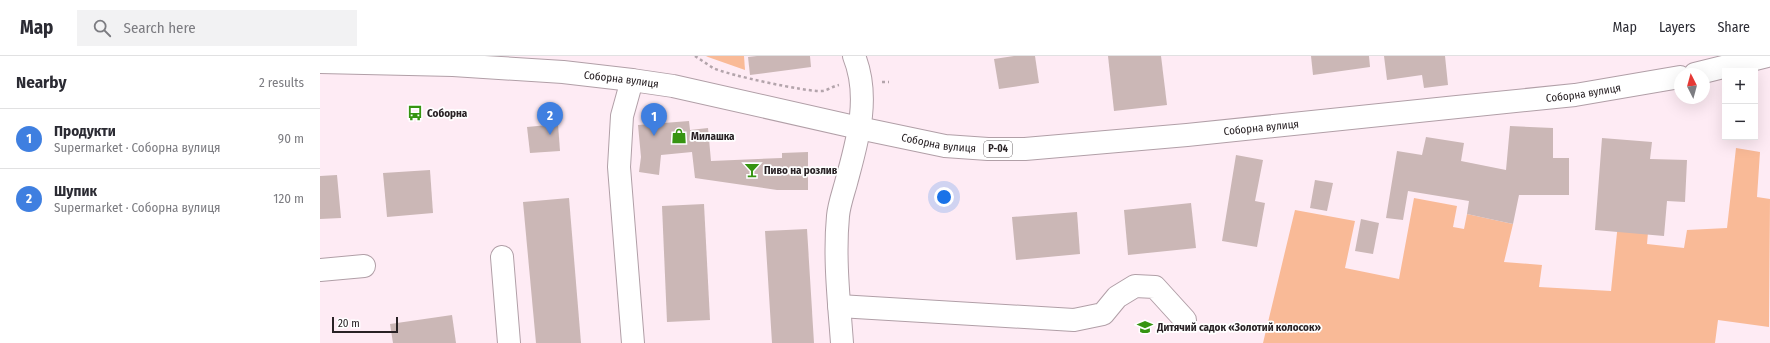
<!DOCTYPE html>
<meta charset="utf-8">
<style>
body{margin:0;font-family:"Fira Sans Condensed",sans-serif;background:#f2f2f3;color:#2b2b33}
.controls{position:absolute;right:12px;top:12px;display:grid;overflow:hidden;border-radius:0px;box-shadow:0 4px 16px #0002}
.controls button{width:36px;height:36px;display:grid;place-items:center;padding:0;border:0;border-bottom:1px solid #e1e1e2;background:#fff;color:#2b2b33;font:20px sans-serif}
.compass{position:absolute;left:1354px;top:12px;width:36px;height:36px;border-radius:50%;background:#fff;box-shadow:0 4px 16px #0002;rotate:354deg}
.scale{position:absolute;left:12px;bottom:10px;width:66px;box-sizing:border-box;padding-left:4px;border:2px solid #292225;border-top:0;font-size:11px;line-height:14px;white-space:nowrap;color:#292225;-webkit-text-stroke:3px #fff;paint-order:stroke}
.you{position:absolute;left:624px;top:141px;width:14px;height:14px;margin:-10px;border:3px solid #fff;border-radius:50%;background:#1a73e8;box-shadow:0 0 0 6px #1a73e833}
.badge{display:grid;place-items:center;width:26px;height:26px;border-radius:50%;background:#d93025;color:#fff;font-size:13px;font-weight:700}
.pin{position:absolute;translate:-50% -33px;filter:drop-shadow(0 1px 2px #0008)}
.pin::after{content:'';position:absolute;top:21px;width:14px;height:12px;background:inherit;clip-path:polygon(0 0,100% 0,50% 100%)}
.list{margin:0;padding:0;list-style:none}
h2{display:flex;justify-content:space-between;align-items:center;height:52px;margin:0;padding:0 16px;font-size:17px}
h2 small{font-size:13px;font-weight:400;color:#7c7c81}
.list li{display:grid;grid-template-columns:26px 1fr auto;gap:12px;align-items:center;box-sizing:border-box;height:60px;padding:0 16px;border-top:1px solid #e1e1e2}
.list b{display:block;font-size:15px;white-space:nowrap}
.list p{margin:0;font-size:13px;white-space:nowrap;color:#7c7c81}
.list em{font-size:13px;font-style:normal;color:#7c7c81}
.icon{flex:none;width:22px;height:22px;fill:none;stroke:currentColor;stroke-width:2;stroke-linecap:round;stroke-linejoin:round}
.map{position:relative;flex:none;width:1450px;height:287px;overflow:hidden}
header{display:flex;align-items:center;gap:24px;box-sizing:border-box;height:56px;padding:0 20px;background:#fff;border-bottom:1px solid #e1e1e2}
header strong{font-size:19px}
nav{display:flex;gap:22px;margin-inline-start:auto;font-size:14px}
.search{width:280px;height:36px;background:#f2f2f3;display:flex;align-items:center;gap:10px;box-sizing:border-box;padding:0 14px;border-radius:0px;color:#7c7c81;font-size:15px}
main{display:flex}
aside{flex:1;background:#fff}
.map>svg:first-child{display:block}
.green{fill:#f9ba97}
.building{fill:#cbb7b6}
.lines{fill:none;stroke-linecap:round;stroke-linejoin:round}
.minor-casing{stroke:#b19fa7;stroke-width:24}
.major-casing{stroke:#b19fa7;stroke-width:24}
.path{stroke:#b3a4ab;stroke-width:2.5;stroke-dasharray:3 3;stroke-linecap:butt}
.minor{stroke:#fff;stroke-width:22}
.major{stroke:#fff;stroke-width:22}
.labels{text-anchor:middle;dominant-baseline:central;stroke-width:3.5;stroke-linejoin:round;paint-order:stroke}
.shield{fill:#fff;stroke:#696466;stroke-width:1}
.shield-label{font-size:10px;font-weight:bold;fill:#292225}
.street-label{font-size:11px;fill:#292225;stroke:#fff}
.poi-label{font-size:11px;font-weight:bold;fill:#292225;stroke:#fff;text-anchor:start}
</style>
<header>
<strong>Map</strong>
<div class="search"><svg class="icon" aria-label="search" viewBox="0 0 24 24"><circle cx="10" cy="10" r="6"/><path d="M15 15l6 6"/></svg>Search here</div>
<nav><a>Map</a><a>Layers</a><a>Share</a></nav>
</header>
<main>
<aside>
<h2>Nearby<small>2 results</small></h2>
<ul class="list">
<li><span class="badge" style="background:#3f7fe0">1</span><div><b>Продукти</b><p>Supermarket · Соборна вулиця</p></div><em>90 m</em></li>
<li><span class="badge" style="background:#3f7fe0">2</span><div><b>Шупик</b><p>Supermarket · Соборна вулиця</p></div><em>120 m</em></li>
</ul>
</aside>
<div class="map">
<svg width="1450" height="287" viewBox="0 0 1450 287">
<rect width="100%" height="100%" fill="#feebf4"/>
<g class="green">
<polygon points="386,0 424,0 425,14 388,1"/>
<polygon points="1416,92 1440,96 1437,141 1450,143 1449,271 1398,264 1395,287 943,287 975,154 1035,165 1025,212 1079,223 1094,142 1137,150 1133,171 1144,173 1147,158 1193,168 1184,206 1222,209 1219,231 1291,235 1302,128 1330,152 1327,188 1364,192 1367,174 1407,172"/>
</g>
<g class="building">
<polygon points="437,0 490,0 491,11 430,19 428,1"/>
<polygon points="694,0 715,0 719,27 679,33 674,3"/>
<polygon points="788,0 841,0 847,49 794,55"/>
<polygon points="991,0 1049,0 1050,11 993,19"/>
<polygon points="1064,0 1125,0 1128,29 1104,32 1102,19 1067,24"/>
<polygon points="369,65 370,74 388,72 391,105 462,102 462,97 488,96 488,134 457,134 375,122 372,96 341,99 339,119 319,116 321,101 318,69"/>
<polygon points="238,68 240,95 210,97 207,71"/>
<polygon points="1190,70 1233,72 1233,102 1249,102 1249,139 1199,139 1193,168 1147,158 1149,145 1088,135 1083,164 1066,162 1077,95 1102,99 1106,81 1144,87 1141,105 1186,114"/>
<polygon points="1282,82 1332,86 1330,103 1367,104 1365,146 1347,145 1344,180 1275,174"/>
<polygon points="916,99 943,104 935,145 945,147 937,191 902,185"/>
<polygon points="110,114 113,157 67,161 63,117"/>
<polygon points="17,119 21,162 0,163 0,120"/>
<polygon points="995,124 1013,127 1007,155 990,152"/>
<polygon points="249,142 261,287 216,287 203,146"/>
<polygon points="871,147 876,192 808,199 804,154"/>
<polygon points="384,148 390,264 347,266 342,150"/>
<polygon points="757,156 760,198 696,204 692,161"/>
<polygon points="1041,163 1059,167 1053,198 1035,195"/>
<polygon points="487,173 494,287 452,287 445,175"/>
<polygon points="132,259 136,287 73,287 70,268"/>
</g>
<g class="lines">
<defs>
<g id="minor">
<polyline points="312,24 302,60 299,111 313,287"/>
<polyline points="182,201 189,287"/>
<polyline points="0,214 44,210"/>
<polyline points="519,250 754,264 783,258 797,241 815,230 835,231 865,264"/>
<path d="M522 287C519 245 514 202 518 160 519 149 523 138 526 127 537 86 551 42 534 0"/>
</g>
<g id="major">
<path id="s1" d="M0 6 133 9 243 16 312 24 353 30 539 72 625 90 668 93H705L867 79 1137 51 1255 39 1360 21"/>
<polyline points="1375,18 1447,0"/>
</g>
</defs>
<use href="#minor" class="minor-casing"/>
<use href="#major" class="major-casing"/>
<g class="path">
<path d="M375 0C381 4 387 8 393 12 408 19 486 36 502 35 509 34 513 30 519 29"/>
<polyline points="562,26 569,26"/>
</g>
<use href="#minor" class="minor"/>
<use href="#major" class="major"/>
</g>
<defs>
<symbol id="bus-bare" viewBox="-9 -9 18 18"><path d="M-5-6H5V4H4V6H2V4H-2V6H-4V4H-5ZM-3.5-4V0h7V-4ZM-3.5 1.2v1.5H-2V1.2ZM2 1.2v1.5H3.5V1.2Z" fill="#369411" stroke="#fff" stroke-width="2.5" paint-order="stroke"/></symbol>
<symbol id="shop-bare" viewBox="-9 -9 18 18"><path d="M-5-2.5h2.3a2.7 3.5 0 0 1 5.4 0H5L5.5 6h-11ZM-1.5-2.5h3a1.5 2.3 0 0 0-3 0Z" fill="#369411" stroke="#fff" stroke-width="2.5" paint-order="stroke"/></symbol>
<symbol id="bar-bare" viewBox="-9 -9 18 18"><path d="M-6-5H6L.8 .8V4.5H3.5V6h-7V4.5H-.8V.8Z" fill="#369411" stroke="#fff" stroke-width="2.5" paint-order="stroke"/></symbol>
<symbol id="school-bare" viewBox="-9 -9 18 18"><path d="M0-5L7-2L0 1L-7-2ZM-4 1L0 2.5L4 1V4Q0 6-4 4Z" fill="#369411" stroke="#fff" stroke-width="2.5" paint-order="stroke"/></symbol>
</defs>
<g fill-rule="evenodd">
<use href="#bus-bare" x="84" y="46" width="22" height="22"/>
<use href="#shop-bare" x="348" y="69" width="22" height="22"/>
<use href="#bar-bare" x="421" y="103" width="22" height="22"/>
<use href="#school-bare" x="814" y="260" width="22" height="22"/>
</g>
<g class="labels">
<rect class="shield" x="664" y="85" width="28" height="16" rx="3"/>
<g class="shield-label">
<text x="678" y="93">Р-04</text>
</g>
<g class="street-label">
<text stroke="none"><textPath href="#s1" startOffset="302">Соборна вулиця</textPath></text>
<text stroke="none"><textPath href="#s1" startOffset="1274">Соборна вулиця</textPath></text>
<text stroke="none"><textPath href="#s1" startOffset="950">Соборна вулиця</textPath></text>
<text stroke="none"><textPath href="#s1" startOffset="626">Соборна вулиця</textPath></text>
</g>
<g class="poi-label">
<text x="107" y="57">Соборна</text>
<text x="371" y="80">Милашка</text>
<text x="444" y="114">Пиво на розлив</text>
<text x="837" y="271">Дитячий садок «Золотий колосок»</text>
</g>
</g>
</svg>
<div class="controls">
<button>+</button>
<button>−</button>
</div>
<svg class="compass" viewBox="-18 -18 36 36"><path d="M0-13l5 13h-10z" fill="#e53935"/><path d="M0 13l5-13h-10z" fill="#7c7c81"/></svg>
<div class="scale">20 m</div>
<div class="you"></div>
<div class="pin badge" style="left:334px;top:80px;background:#3f7fe0">1</div>
<div class="pin badge" style="left:230px;top:79px;background:#3f7fe0">2</div>
</div>
</main>
